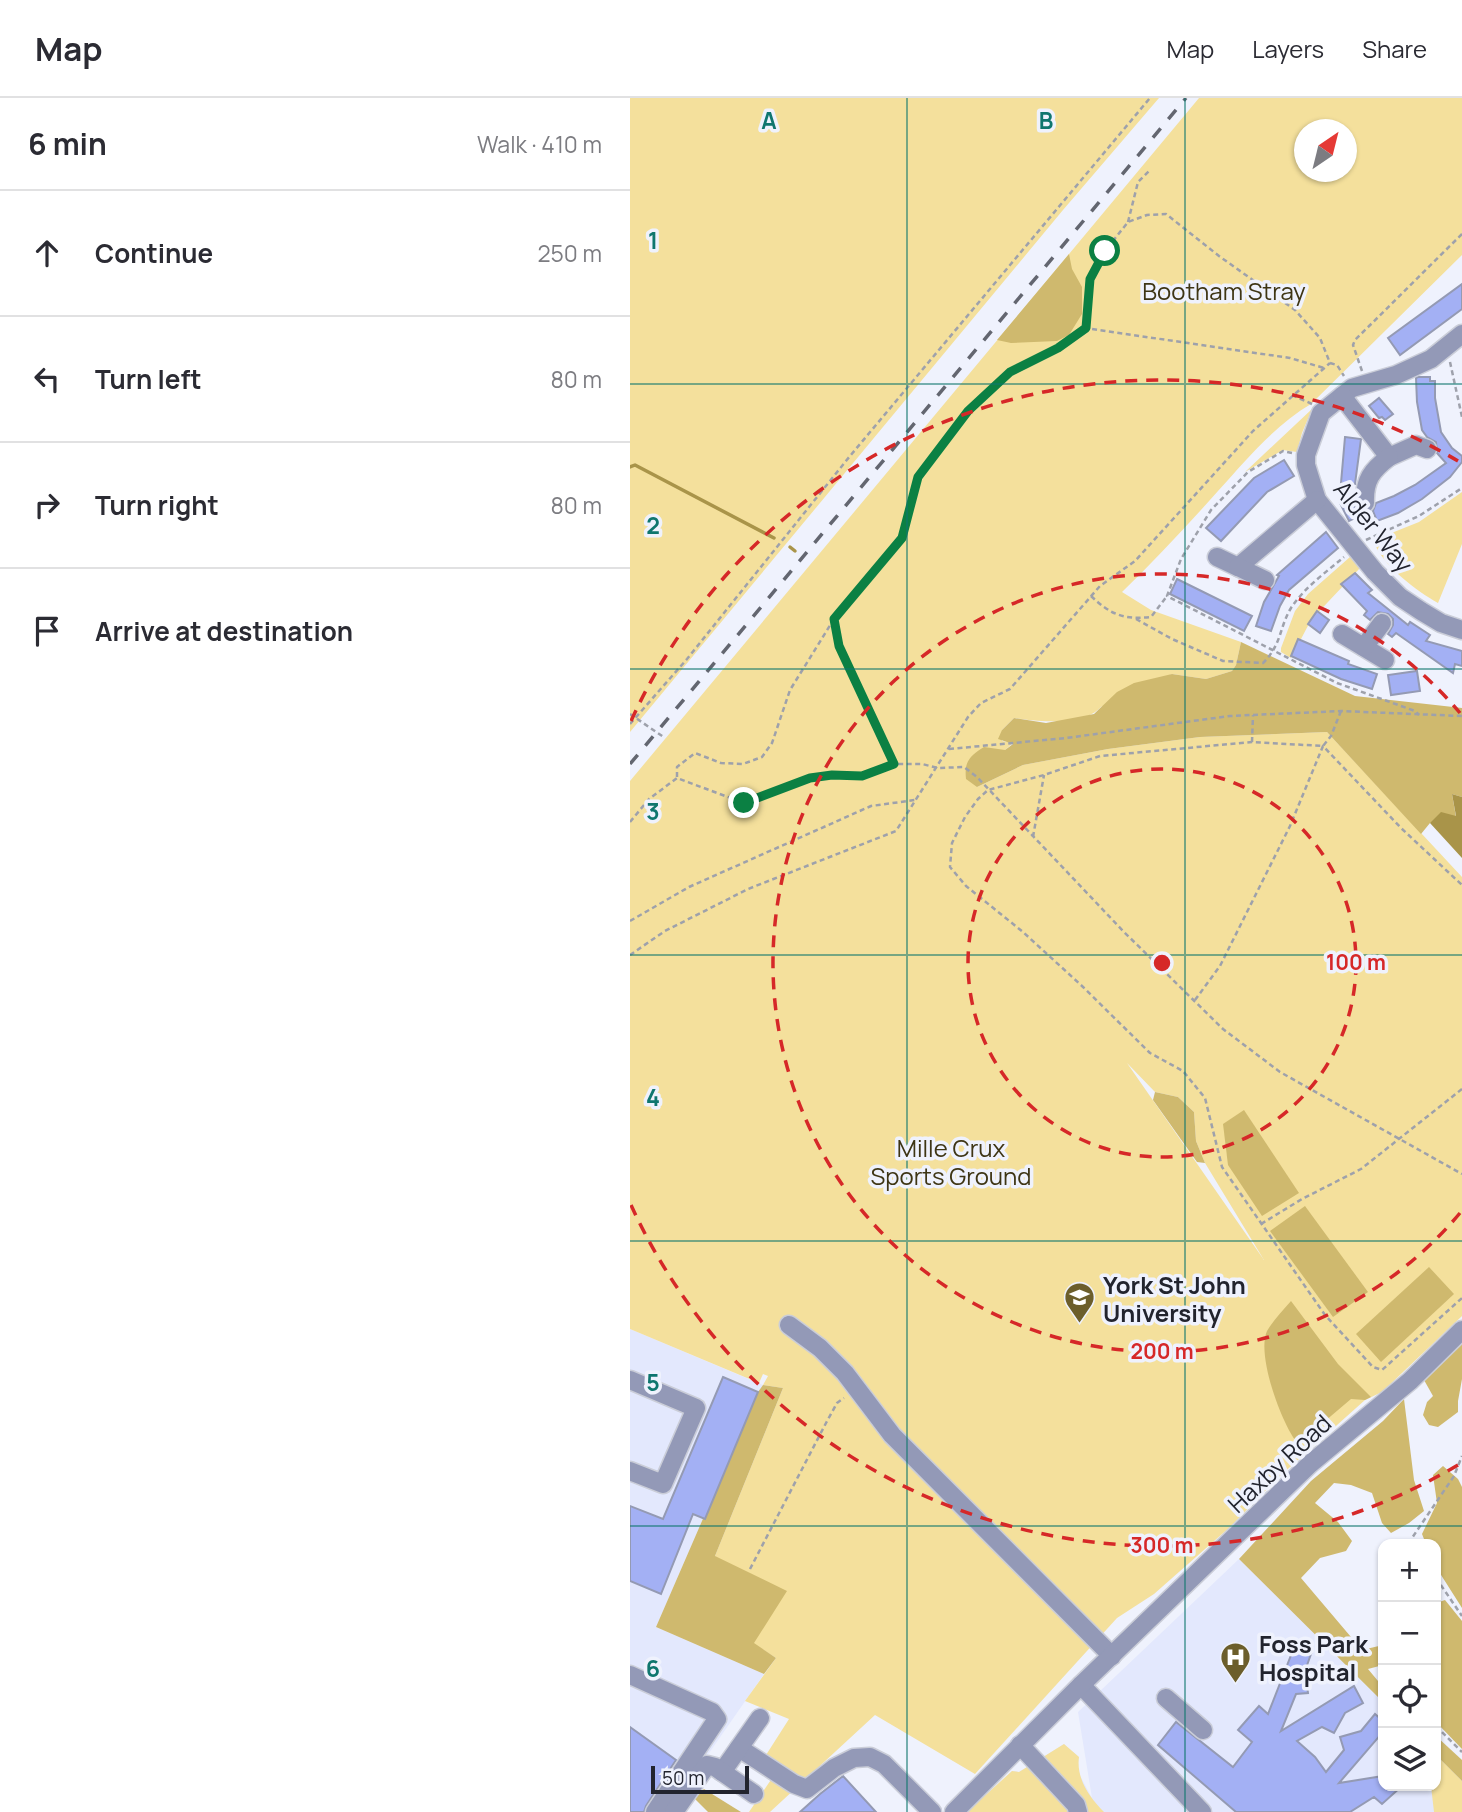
<!DOCTYPE html>
<meta charset="utf-8">
<style>
body{margin:0;font-family:Manrope,sans-serif;background:#f2f2f3;color:#2b2b33}
.controls{position:absolute;right:21px;bottom:21px;display:grid;overflow:hidden;border-radius:14px;box-shadow:0 2px 5px #0004}
.controls button{width:63px;height:63px;display:grid;place-items:center;padding:0;border:0;border-bottom:2px solid #e1e1e2;background:#fff;color:#2b2b33;font:35px sans-serif}
.compass{position:absolute;left:664px;top:21px;width:63px;height:63px;border-radius:50%;background:#fff;box-shadow:0 2px 5px #0004;rotate:35deg}
.scale{position:absolute;left:21px;bottom:18px;width:98px;box-sizing:border-box;padding-left:7px;border:4px solid #22242e;border-top:0;font-size:19px;line-height:24px;white-space:nowrap;color:#22242e;-webkit-text-stroke:5px #eff2fd;paint-order:stroke}
.stop{position:absolute;width:21px;height:21px;margin:-16px;border:5px solid #0b8043;border-radius:50%;background:#fff}
.stop.end{background:#0b8043;border-color:#fff;box-shadow:0 2px 7px #0008}
.list{margin:0;padding:0;list-style:none}
h2{display:flex;justify-content:space-between;align-items:center;height:91px;margin:0;padding:0 28px;font-size:30px}
h2 small{font-size:23px;font-weight:400;color:#7c7c81}
.list li{display:grid;grid-template-columns:46px 1fr auto;gap:21px;align-items:center;box-sizing:border-box;height:126px;padding:0 28px;border-top:2px solid #e1e1e2}
.list b{display:block;font-size:26px;white-space:nowrap}
.list em{font-size:23px;font-style:normal;color:#7c7c81}
.icon{flex:none;width:38px;height:38px;fill:none;stroke:currentColor;stroke-width:2;stroke-linecap:round;stroke-linejoin:round}
.map{position:relative;flex:none;width:832px;height:1714px;overflow:hidden}
header{display:flex;align-items:center;gap:42px;box-sizing:border-box;height:98px;padding:0 35px;background:#fff;border-bottom:2px solid #e1e1e2}
header strong{font-size:33px}
nav{display:flex;gap:38px;margin-inline-start:auto;font-size:24px}
main{display:flex}
aside{flex:1;background:#fff}
.map>svg:first-child{display:block}
.built{fill:#e3e8fd}
.green{fill:#f4e09c;fill-rule:evenodd}
.forest{fill:#cfb96e}
.water{fill:#a99449}
.lines{fill:none;stroke-linecap:round;stroke-linejoin:round}
.stream{stroke:#a99449;stroke-width:3.5}
.building{fill:#a3b0f4;stroke:#949ab3;stroke-width:2}
.minor-casing{stroke:#cacdd8;stroke-width:21}
.path{stroke:#9ea1ab;stroke-width:2.5;stroke-dasharray:5 3.5;stroke-linecap:butt}
.minor{stroke:#9399b7;stroke-width:18}
.rail{stroke:#636670;stroke-width:3.5;stroke-dasharray:12 12;stroke-linecap:butt}
.route{stroke:#0b8043;stroke-width:9}
.grid{fill:none;stroke:#0f766e;stroke-width:2;stroke-opacity:0.55}
.ring{fill:none;stroke:#d62828;stroke-width:3.5;stroke-dasharray:12 9}
.labels{text-anchor:middle;dominant-baseline:central;stroke-width:7;stroke-linejoin:round;paint-order:stroke}
.park-label{font-size:24px;fill:#3e3514;stroke:#eff2fd}
.street-label{font-size:24px;fill:#22242e;stroke:#eff2fd}
.poi-label{font-size:24px;font-weight:bold;fill:#22242e;stroke:#eff2fd;text-anchor:start}
.grid-label{font-size:23px;text-anchor:middle;font-weight:bold;fill:#0f766e;stroke:#eff2fd;stroke-width:7;stroke-linejoin:round;paint-order:stroke}
.centre{fill:#d62828;stroke:#eff2fd;stroke-width:3.5}
.ring-label{font-size:21px;text-anchor:middle;font-weight:bold;fill:#d62828;stroke:#eff2fd;stroke-width:7;stroke-linejoin:round;paint-order:stroke}
</style>
<header>
<strong>Map</strong>
<nav><a>Map</a><a>Layers</a><a>Share</a></nav>
</header>
<main>
<aside>
<h2>6 min<small>Walk · 410 m</small></h2>
<ul class="list">
<li><svg class="icon" aria-label="ahead" viewBox="0 0 24 24"><path d="M12 20V5M6 11l6-6 6 6"/></svg><div><b>Continue</b></div><em>250 m</em></li>
<li><svg class="icon" aria-label="left" viewBox="0 0 24 24"><path d="M17 20v-9H6M10 6l-5 5 5 5"/></svg><div><b>Turn left</b></div><em>80 m</em></li>
<li><svg class="icon" aria-label="right" viewBox="0 0 24 24"><path d="M7 20v-9h11M14 6l5 5-5 5"/></svg><div><b>Turn right</b></div><em>80 m</em></li>
<li><svg class="icon" aria-label="arrive" viewBox="0 0 24 24"><path d="M6 21V4h12l-3 4 3 4H6"/></svg><div><b>Arrive at destination</b></div></li>
</ul>
</aside>
<div class="map">
<svg width="832" height="1714" viewBox="0 0 832 1714">
<rect width="100%" height="100%" fill="#eff2fd"/>
<g class="built">
<polygon points="0,1231 133,1287 128,1294 26,1529 134,1576 38,1714 0,1714"/>
<polygon points="609,1461 753,1604 753,1688 806,1688 806,1657 832,1683 832,1714 337,1714 382,1673 389,1674 434,1646 449,1659 447,1672 462,1700 448,1614"/>
</g>
<g class="green">
<polygon points="0,0 529,0 433,112 0,634"/>
<path d="M569 0H832V157L681 306C645 327 616 362 588 393 557 428 525 462 492 494L521 512 611 544 606 567 602 573 576 581 542 576 471 609C454 628 408 624 384 620L372 632V643L383 645 375 652 347 689 393 667 478 651 570 639 697 634 832 779V1218L752 1294 735 1302 650 1378 600 1429 524 1496 487 1520 345 1676 245 1617 140 1714H119L151 1667 136 1657 159 1621 115 1603 146 1560 124 1546 85 1458 153 1290 133 1287 138 1278 133 1276 129 1285 0 1231V683ZM674 32H716V74H674ZM497 965 525 994 548 999 564 1014 566 1043 575 1065 634 1162Z"/>
<polygon points="682,311 672,335 667,354 653,352 615,374"/>
<path d="M832 394V446L808 505C788 494 751 466 744 444L749 440 789 424Z"/>
<polygon points="720,459 730,470 681,522 661,560 651,554 651,550 665,513 678,496"/>
<path d="M434 1646 449 1659C446 1680 459 1699 474 1714H337L382 1673 389 1674Z"/>
<polygon points="806,1657 832,1683 832,1714 804,1714 801,1688 806,1688"/>
</g>
<g class="forest">
<polygon points="439,156 442,171 452,189 452,216 439,237 427,243 381,245 367,242"/>
<path d="M611 544 725 598 832 610V699L822 696 826 719 800 725 791 736 697 634 570 639 478 651 393 667 347 689 336 681C334 663 340 658 354 649L375 652 383 646 368 641 372 632 384 620 416 625 464 616 487 594 504 585 542 576 576 581 602 573 606 567Z"/>
<polygon points="525,994 548,999 564,1014 566,1043 575,1065 567,1064 523,1002"/>
<polygon points="614,1012 669,1095 632,1118 598,1067 593,1026"/>
<polygon points="675,1108 738,1194 703,1219 640,1133"/>
<polygon points="799,1169 824,1196 751,1264 726,1236"/>
<path d="M661 1203 708 1266 741 1299 735 1302 721 1301 668 1346C652 1327 626 1257 637 1233 643 1223 653 1212 661 1203Z"/>
<polygon points="832,1244 832,1281 828,1303 828,1314 808,1329 799,1327 793,1317 797,1304 803,1298 794,1282"/>
<polygon points="133,1287 153,1290 85,1458 157,1493 124,1545 146,1560 134,1576 26,1529 128,1294"/>
<polygon points="774,1301 784,1382 794,1413 779,1425 761,1435 752,1425 742,1395 721,1387 704,1385 685,1405 708,1424 722,1443 716,1453 690,1460 671,1480 732,1552 753,1547 753,1567 738,1571 753,1589 753,1604 609,1461 681,1383 753,1323"/>
<polygon points="813,1368 828,1381 832,1389 832,1510 806,1469 806,1446 796,1446 792,1436 807,1405 803,1377"/>
<polygon points="815,1502 832,1523 832,1651 806,1624 806,1505"/>
<polygon points="806,1638 832,1662 832,1683 806,1657"/>
<polygon points="74,1691 111,1714 78,1714 64,1700"/>
</g>
<polygon class="water" points="822,696 832,699 832,760 800,725 811,714 826,718"/>
<g class="lines">
<g class="stream">
<polyline points="0,369 5,367 144,440"/>
<polyline points="160,449 165,453"/>
</g>
</g>
<g class="building">
<polygon points="832,186 832,211 770,257 758,240"/>
<polygon points="788,279 800,279 800,283 805,283 805,300 811,334 822,350 832,358 832,364 820,379 792,401 768,415 747,423 743,413 746,405 764,398 785,387 816,365 807,355 806,344 797,339 792,332 787,304 786,280"/>
<polygon points="749,300 763,316 755,322 752,319 749,320 739,308"/>
<polygon points="715,339 731,341 725,386 711,385"/>
<polygon points="654,362 664,378 637,394 591,443 576,430 624,380"/>
<polygon points="724,398 725,410 733,416 719,423 710,405"/>
<polygon points="696,434 708,450 659,492 650,508 641,533 626,528 634,504 649,478 647,477"/>
<polygon points="725,475 742,492 738,495 778,527 780,524 800,537 796,543 832,553 832,568 825,566 823,575 766,535 762,539 758,536 763,527 763,521 758,516 748,514 740,522 734,517 737,513 711,486"/>
<polygon points="547,481 622,518 614,533 540,496"/>
<polygon points="687,513 699,522 690,535 678,526"/>
<polygon points="668,541 719,563 718,566 747,576 742,591 711,581 661,558"/>
<polygon points="787,573 790,593 761,597 758,577"/>
<polygon points="93,1279 128,1294 75,1421 63,1416 31,1496 0,1483 0,1408 33,1421"/>
<polygon points="665,1547 682,1553 675,1573 678,1595 666,1596 651,1633 724,1588 733,1605 715,1615 704,1635 692,1629 667,1643 685,1659 696,1674 714,1652 710,1639 731,1633 745,1616 753,1623 753,1634 709,1685 753,1678 753,1688 772,1688 752,1706 744,1699 720,1714 606,1714 528,1647 546,1624 603,1669 622,1644 608,1632 629,1608 638,1616"/>
<polygon points="0,1629 46,1662 16,1708 14,1714 0,1714"/>
<polygon points="213,1678 246,1714 170,1714 190,1696"/>
</g>
<g class="lines">
<defs>
<g id="minor">
<polyline points="832,236 801,261 766,277 722,290 712,298 691,315 676,357 676,367 687,402 745,474 770,499 791,513 811,525 832,532"/>
<polyline points="712,298 759,359 786,347 797,351"/>
<path d="M735 405C734 382 742 372 759 359"/>
<polyline points="587,459 608,469 687,402"/>
<polyline points="608,469 635,482"/>
<polyline points="712,536 755,562"/>
<polyline points="734,549 752,525"/>
<polyline points="159,1227 190,1250 215,1275 262,1337 482,1558"/>
<polyline points="0,1282 66,1310 33,1386 0,1373"/>
<polyline points="0,1577 82,1614 87,1621 25,1714"/>
<polyline points="451,1587 572,1714"/>
<polyline points="536,1600 573,1632"/>
<polyline points="390,1647 446,1707 448,1714"/>
<polyline points="109,1650 164,1686 177,1691 204,1670 224,1660 240,1659 254,1666 302,1714"/>
<polyline points="92,1674 130,1620"/>
<polyline points="44,1714 77,1667 85,1669 124,1696"/>
<polyline points="324,1714 451,1587 680,1366 780,1283 832,1232"/>
</g>
</defs>
<use href="#minor" class="minor-casing"/>
<g class="path">
<polyline points="498,124 508,84 520,72"/>
<polyline points="455,230 460,181 475,153 498,124 517,117 536,116 589,158 665,212 690,240 700,265 707,267 714,278"/>
<polyline points="820,264 832,319"/>
<polyline points="732,273 723,247 725,242 832,136"/>
<polyline points="662,297 682,306"/>
<polyline points="662,355 653,353 618,374 581,412 551,461 537,498 707,585 785,613 789,617"/>
<polyline points="736,442 789,418 832,390"/>
<path d="M461 498C481 517 494 522 521 519L537 498"/>
<polyline points="204,521 209,548 264,666"/>
<path d="M506 521 542 541 593 563 633 565C652 546 649 530 661 510 674 490 696 474 714 459"/>
<polyline points="711,613 701,638 693,648 622,644 470,658 414,677 358,692 348,701 335,719 322,745 320,769 336,788 393,834 452,888 520,955 553,973 575,1000 592,1069 695,1217 743,1269 752,1272 832,1200"/>
<polyline points="0,616 35,640"/>
<polyline points="0,626 57,561 220,358 520,0"/>
<polyline points="622,644 623,617"/>
<polyline points="319,651 436,640 600,618 711,613 832,618"/>
<polyline points="47,679 47,669 65,655 91,665 113,666 132,659 142,645 160,592 204,521 272,440 288,379 310,349 338,313 380,274 428,250 455,230 660,260 694,270"/>
<polyline points="0,724 19,701 47,680 114,705 180,680 202,677 232,678 264,666 292,666 308,670 334,669 347,679 494,834 593,931 650,974 832,1076"/>
<polyline points="403,739 414,677"/>
<polyline points="0,823 59,789 241,708 285,702"/>
<polyline points="0,857 35,833 118,791 266,733 338,619 351,605 380,591 470,488 505,463 623,333 700,265"/>
<polyline points="565,902 590,868 660,728 693,648 771,730 832,787"/>
<polyline points="631,1126 672,1101 731,1071 832,991"/>
<polyline points="785,1446 782,1440 824,1378 832,1358"/>
<polyline points="120,1471 196,1325 207,1305 214,1300"/>
<polyline points="806,1480 832,1518"/>
<polyline points="806,1628 832,1654"/>
</g>
<use href="#minor" class="minor"/>
<polyline class="rail" points="0,666 556,0"/>
</g>
<g class="lines">
<polyline class="route" points="114,705 180,680 202,677 232,678 264,666 209,548 204,521 272,440 288,379 338,313 380,274 428,250 456,230 460,181 475,153"/>
</g>
<path class="grid" d="M277 0V1714M555 0V1714M0 286H832M0 571H832M0 857H832M0 1143H832M0 1428H832"/>
<g class="ring">
<circle cx="532" cy="865" r="194"/>
<path d="M830 1115A389 389 0 1 1 830 615"/>
<path d="M828 1367A583 583 0 0 1 1 1107M1 623A583 583 0 0 1 828 363"/>
</g>
<defs>
<symbol id="university-pin" viewBox="-11 -11 22 30"><path d="M0 17L-7.5 6A9.5 9.5 0 1 1 7.5 6Z" fill="#6c5e2b" stroke="#eff2fd"/><path d="M0-5L7-2L0 1L-7-2ZM-4 1L0 2.5L4 1V4Q0 6-4 4Z" fill="#fff"/></symbol>
<symbol id="hospital-pin" viewBox="-11 -11 22 30"><path d="M0 17L-7.5 6A9.5 9.5 0 1 1 7.5 6Z" fill="#6c5e2b" stroke="#eff2fd"/><path d="M-5-5h3v3.5h4V-5h3V5h-3V1.5h-4V5h-3Z" fill="#fff"/></symbol>
</defs>
<g fill-rule="evenodd">
<use href="#university-pin" x="432" y="1182" width="35" height="47"/>
<use href="#hospital-pin" x="588" y="1542" width="35" height="47"/>
</g>
<g class="labels">
<g class="park-label">
<text x="594" y="192">Bootham Stray</text>
<text x="321" y="1049">Mille Crux<tspan x="321" dy="28">Sports Ground</tspan></text>
</g>
<g class="street-label">
<text transform="translate(744 428) rotate(51)">Alder Way</text>
<text transform="translate(649 1365) rotate(-43)">Haxby Road</text>
</g>
<g class="poi-label">
<text x="473" y="1186">York St John<tspan x="473" dy="28">University</tspan></text>
<text x="629" y="1545">Foss Park<tspan x="629" dy="28">Hospital</tspan></text>
</g>
</g>
<g class="grid-label">
<text x="139" y="31">A</text>
<text x="416" y="31">B</text>
<text x="23" y="151">1</text>
<text x="23" y="436">2</text>
<text x="23" y="722">3</text>
<text x="23" y="1008">4</text>
<text x="23" y="1293">5</text>
<text x="23" y="1579">6</text>
</g>
<circle cx="532" cy="865" r="10" class="centre"/>
<g class="ring-label">
<text x="726" y="872">100 m</text>
<text x="532" y="1261">200 m</text>
<text x="532" y="1455">300 m</text>
</g>
</svg>
<div class="controls">
<button>+</button>
<button>−</button>
<button><svg class="icon" aria-label="locate" viewBox="0 0 24 24"><circle cx="12" cy="12" r="6"/><path d="M12 2v4M12 18v4M2 12h4M18 12h4"/></svg></button>
<button><svg class="icon" aria-label="layers" viewBox="0 0 24 24"><path d="M12 4l9 5-9 5-9-5zM3 14l9 5 9-5"/></svg></button>
</div>
<svg class="compass" viewBox="-18 -18 36 36"><path d="M0-13l5 13h-10z" fill="#e53935"/><path d="M0 13l5-13h-10z" fill="#7c7c81"/></svg>
<div class="scale">50 m</div>
<div class="stop" style="left:475px;top:153px"></div>
<div class="stop end" style="left:114px;top:705px"></div>
</div>
</main>
